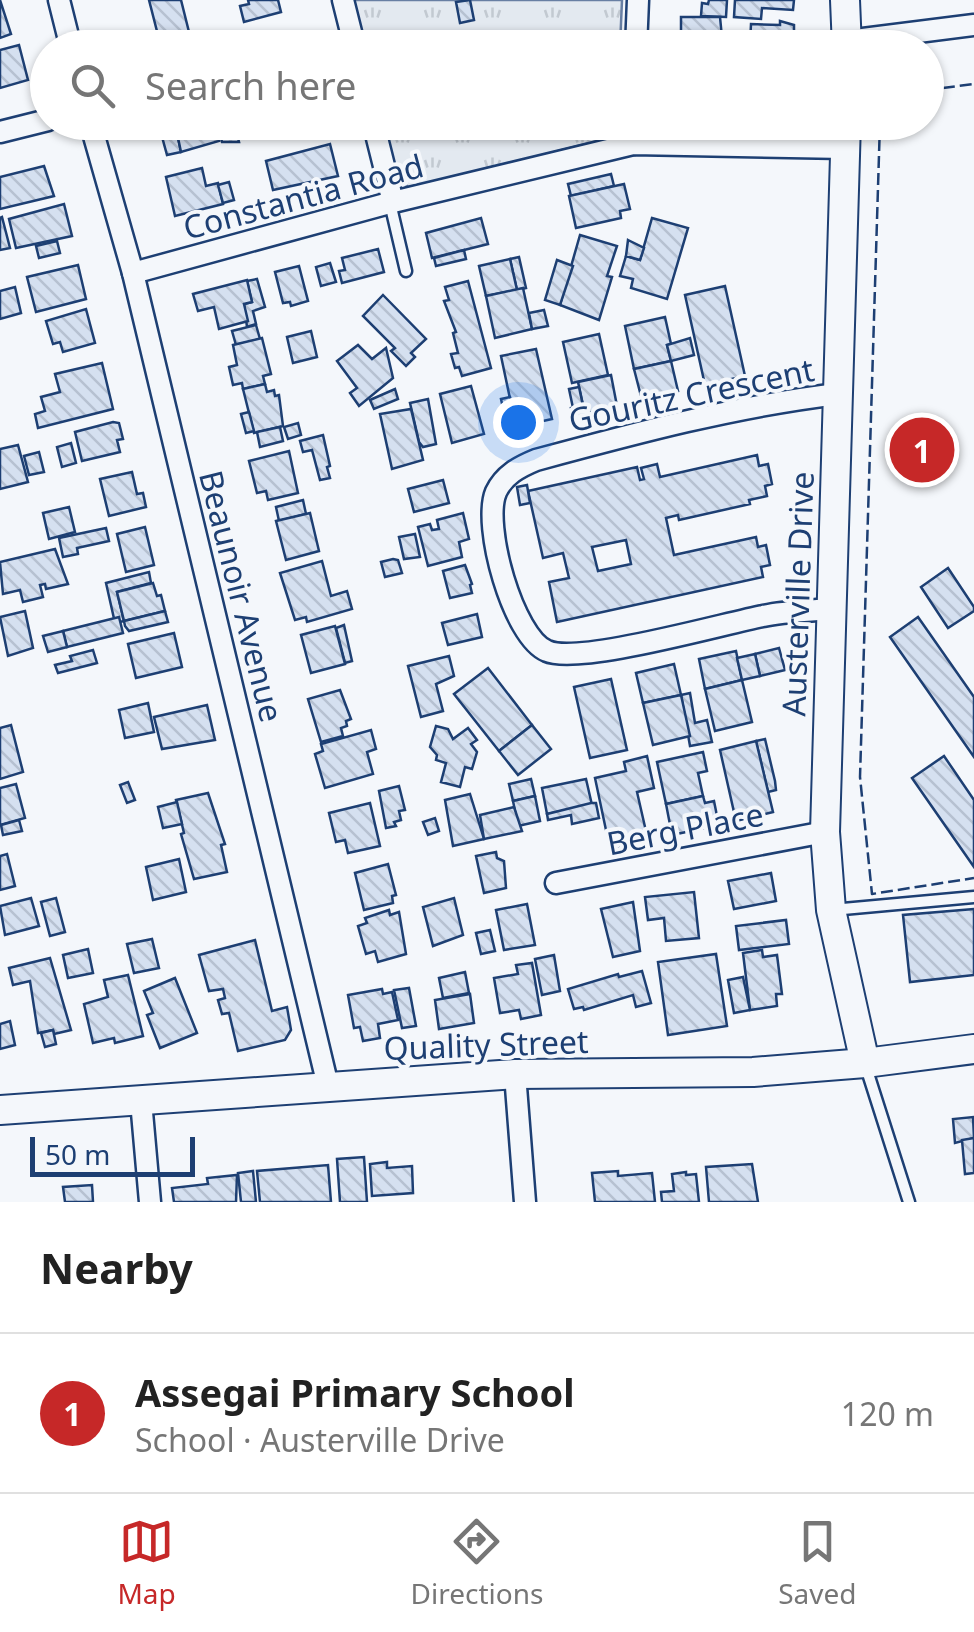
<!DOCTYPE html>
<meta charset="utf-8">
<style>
body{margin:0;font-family:"Noto Sans",sans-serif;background:#f6f6f6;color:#222}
.scale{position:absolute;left:30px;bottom:25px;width:165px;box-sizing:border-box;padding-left:10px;border:5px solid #1d3f73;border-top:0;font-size:28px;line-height:35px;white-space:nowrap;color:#1d3f73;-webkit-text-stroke:8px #f4f7fb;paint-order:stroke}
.you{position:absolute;left:518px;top:422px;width:35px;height:35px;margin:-25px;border:8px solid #fff;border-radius:50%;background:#1a73e8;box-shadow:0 0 0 15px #1a73e833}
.badge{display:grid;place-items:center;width:65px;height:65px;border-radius:50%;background:#c62828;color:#fff;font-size:32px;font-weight:700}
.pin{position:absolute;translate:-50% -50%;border:5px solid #fff;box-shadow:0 2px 10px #0006}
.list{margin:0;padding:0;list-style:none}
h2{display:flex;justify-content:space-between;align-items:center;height:130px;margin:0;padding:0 40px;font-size:42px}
h2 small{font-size:32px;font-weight:400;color:#767676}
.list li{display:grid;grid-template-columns:65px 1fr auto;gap:30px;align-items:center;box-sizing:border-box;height:160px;padding:0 40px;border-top:2px solid #e0e0e0}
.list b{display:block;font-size:38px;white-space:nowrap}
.list p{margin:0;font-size:32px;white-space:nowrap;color:#767676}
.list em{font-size:32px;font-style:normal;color:#767676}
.icon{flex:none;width:55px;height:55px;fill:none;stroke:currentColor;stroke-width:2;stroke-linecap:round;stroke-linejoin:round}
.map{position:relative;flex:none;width:974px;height:1202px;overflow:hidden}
.search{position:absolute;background:#fff;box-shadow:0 2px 8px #0004;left:30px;right:30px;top:30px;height:110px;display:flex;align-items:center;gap:25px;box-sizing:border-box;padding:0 35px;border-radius:55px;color:#767676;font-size:38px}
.sheet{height:290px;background:#fff}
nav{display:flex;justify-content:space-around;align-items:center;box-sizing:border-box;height:140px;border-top:2px solid #e0e0e0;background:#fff;font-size:28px;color:#767676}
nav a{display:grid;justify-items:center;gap:5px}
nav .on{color:#c62828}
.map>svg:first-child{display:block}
.park{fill:url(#park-tufts);stroke:#687fa3;stroke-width:2.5}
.building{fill:url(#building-back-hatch);stroke:#1d3f73;stroke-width:2.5;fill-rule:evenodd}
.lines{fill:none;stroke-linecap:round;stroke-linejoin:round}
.lane-casing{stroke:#1d3f73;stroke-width:15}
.street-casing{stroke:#1d3f73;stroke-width:25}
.secondary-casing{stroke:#1d3f73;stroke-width:32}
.lane{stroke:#f4f7fb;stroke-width:10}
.street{stroke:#f4f7fb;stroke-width:20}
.secondary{stroke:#f4f7fb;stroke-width:28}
.fence{stroke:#1d3f73;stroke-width:2.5;stroke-dasharray:12 5;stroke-linecap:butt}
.labels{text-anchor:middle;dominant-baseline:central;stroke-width:8;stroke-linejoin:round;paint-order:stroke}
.street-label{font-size:32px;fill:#1d3f73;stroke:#f4f7fb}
</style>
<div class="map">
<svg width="974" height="1202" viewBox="0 0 974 1202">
<defs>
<pattern id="park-tufts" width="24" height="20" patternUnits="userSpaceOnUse" patternTransform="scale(2.5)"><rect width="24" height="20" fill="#e3e9f0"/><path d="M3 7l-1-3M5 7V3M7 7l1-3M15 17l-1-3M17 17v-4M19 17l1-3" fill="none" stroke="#c2c9d1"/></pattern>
<pattern id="building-back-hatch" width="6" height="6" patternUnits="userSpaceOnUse" patternTransform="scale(2.5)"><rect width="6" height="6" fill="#d5e0f0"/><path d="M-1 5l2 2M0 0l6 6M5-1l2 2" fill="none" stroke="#b6c1d1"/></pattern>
</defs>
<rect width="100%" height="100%" fill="#f4f7fb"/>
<g class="park">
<polygon points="353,0 622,0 620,47 364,47"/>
<polygon points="383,123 615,123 605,139 410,189 395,174"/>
</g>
<g class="building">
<polygon points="0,0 11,34 0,38"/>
<polygon points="149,0 181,0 189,32 159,39"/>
<polygon points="248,0 278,0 281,12 244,22 240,6 249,4"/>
<polygon points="470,0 474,20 460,23 456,2"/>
<polygon points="709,0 727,0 726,17 701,16 702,3 708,4"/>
<polygon points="735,0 794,0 793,10 762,8 761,19 734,17"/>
<polygon points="681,17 720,17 723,48 665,48 666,33 681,31"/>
<polygon points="780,21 794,25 794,48 735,48 735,37 745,37 745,44 750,44 751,24 780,25"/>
<polygon points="296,36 298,43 303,42 304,48 258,48"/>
<polygon points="19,45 28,80 0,88 0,50"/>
<polygon points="158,122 164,122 167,135 177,133 181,152 167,155"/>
<polygon points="164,122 209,122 210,127 215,126 219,141 181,152 177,133 167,135"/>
<polygon points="217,122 234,122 239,142 222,142"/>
<polygon points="291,122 322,122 322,126 293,132"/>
<polygon points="330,144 338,176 273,190 266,161"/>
<polygon points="44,166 54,196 0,209 0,177"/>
<polygon points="202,168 206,186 218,183 223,204 175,216 166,177"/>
<polygon points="611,174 614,186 571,196 568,184"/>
<polygon points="229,182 234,200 223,203 218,185"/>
<polygon points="624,184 630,209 620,211 621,218 576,228 569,196"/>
<polygon points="64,204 72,236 16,248 9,219"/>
<polygon points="2,217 10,248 0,250 0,218"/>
<polygon points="481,218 488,244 432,258 426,233"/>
<polygon points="652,218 688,228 667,299 631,288 633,279 620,276 626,256 640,260"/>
<polygon points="580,235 617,246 607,276 612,277 599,320 560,305"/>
<polygon points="628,240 644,248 640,260 626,256"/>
<polygon points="57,241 60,253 39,258 36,246"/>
<polygon points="378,249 384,272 342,283 339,271 345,270 342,258"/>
<polygon points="464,250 466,259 436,266 434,258"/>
<polygon points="519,257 526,288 517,290 510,259"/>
<polygon points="510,259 517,290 486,296 479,266"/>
<polygon points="557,260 573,266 560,305 545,300"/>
<polygon points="330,263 336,282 321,286 316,267"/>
<polygon points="78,265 86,299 36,312 27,277"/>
<polygon points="299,266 308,301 291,306 290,302 283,303 275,272"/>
<polygon points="257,279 265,307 253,311 256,324 247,327 244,304 252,302 247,281"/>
<polygon points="247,280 252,302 244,304 248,321 219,329 214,307 198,311 193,294"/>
<polygon points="468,281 491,368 462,376 459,367 455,368 451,354 458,353 453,333 456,332 444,301 449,300 445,287"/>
<polygon points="725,286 745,376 705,385 685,295"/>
<polygon points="15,287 21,313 0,319 0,291"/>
<polygon points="523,288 532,329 495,338 486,296"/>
<polygon points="383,295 426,339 411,353 415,357 406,366 391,351 395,348 363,316"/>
<polygon points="86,309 95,343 63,352 60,342 53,344 46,321"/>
<polygon points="544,310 548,326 532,329 529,313"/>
<polygon points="665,317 671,344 667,345 671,361 634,369 625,326"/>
<polygon points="256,325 260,339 236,345 232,331"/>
<polygon points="311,331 317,357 293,363 287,337"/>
<polygon points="599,334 608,375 572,383 563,342"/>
<polygon points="262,338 271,374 263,376 265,384 243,389 242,383 233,385 229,367 237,365 233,345"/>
<polygon points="690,338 694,355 671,361 667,345"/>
<polygon points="358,345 372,359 386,348 393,378 359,406 350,393 357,388 337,361"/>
<polygon points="536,349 552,419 516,427 501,356"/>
<polygon points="671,361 678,391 642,400 634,369"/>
<polygon points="102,363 113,409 38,428 35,414 45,411 41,397 60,392 55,374"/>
<polygon points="611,375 617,406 585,414 578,382"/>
<polygon points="265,384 267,392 274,390 275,396 279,395 283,426 254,433 243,389"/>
<polygon points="471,386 484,434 452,443 440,394"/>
<polygon points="579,387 583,406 573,408 569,389"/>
<polygon points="395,389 398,399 374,409 370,400"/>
<polygon points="510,397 516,425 507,427 501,399"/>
<polygon points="428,399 436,444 423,447 419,442 410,403"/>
<polygon points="583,406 591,422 575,425 571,408"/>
<polygon points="411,409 423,460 392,469 380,414"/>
<polygon points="249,412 254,431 246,433 241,414"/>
<polygon points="113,422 119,423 123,439 117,440 120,452 82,461 75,432"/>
<polygon points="298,423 301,435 288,439 284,427"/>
<polygon points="280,427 283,441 260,447 257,432"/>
<polygon points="323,435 330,466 327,467 330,478 320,480 312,450 303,452 300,441"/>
<polygon points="71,443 76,463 62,467 57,447"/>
<polygon points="18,445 28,482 0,489 0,449"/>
<polygon points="289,451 298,493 268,500 266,491 257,493 249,461"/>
<polygon points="39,452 44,472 29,475 24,456"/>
<path d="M757 455 759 466 768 464 772 484 765 486 767 496 749 500 750 504 679 520 678 515 666 518 674 555 756 537 758 547 766 545 770 565 761 567 763 577 557 622 549 582 569 578 563 553 543 558 528 491 637 467 640 480 644 479 641 468 657 464 660 477ZM626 540 631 564 598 571 592 547Z"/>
<polygon points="132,472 137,494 143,493 146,507 109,516 100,479"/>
<polygon points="443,480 449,503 414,512 408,489"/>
<polygon points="527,485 530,503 520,505 517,487"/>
<polygon points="303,500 306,514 279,521 276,507"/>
<polygon points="69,507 75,532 49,539 43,513"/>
<polygon points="310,513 319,551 286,560 276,521"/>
<polygon points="463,513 469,539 459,542 462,557 428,566 418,527 430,524 432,530 439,529 437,520"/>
<polygon points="145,527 154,565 126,572 117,534"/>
<polygon points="106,528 109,541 77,548 78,554 63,557 59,538"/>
<polygon points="415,534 420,557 404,559 399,537"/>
<polygon points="55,549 68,584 46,589 45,584 40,585 43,597 23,602 20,590 3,594 0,562"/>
<polygon points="393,559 398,560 402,573 385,577 381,562"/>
<polygon points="322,561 331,596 347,591 352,609 307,622 306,617 295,620 280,573"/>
<polygon points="465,565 472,584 470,585 472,593 450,598 443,571"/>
<polygon points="948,568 974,607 974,611 948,628 921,587"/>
<polygon points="149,572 151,583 117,592 124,621 115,623 106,583"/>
<polygon points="153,583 157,596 161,595 165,611 124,621 117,592"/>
<polygon points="25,611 33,648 8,656 0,617"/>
<polygon points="165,611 168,622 129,631 125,626 124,621"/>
<polygon points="477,614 482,637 448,645 442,623"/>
<polygon points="119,617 123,633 67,647 63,631"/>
<polygon points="918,617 974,697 974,757 890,637"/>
<polygon points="344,625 352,661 345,663 336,628"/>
<polygon points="335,626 345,664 311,673 301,635"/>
<polygon points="63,631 67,647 48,652 43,636"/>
<polygon points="174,633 182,667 136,678 128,644"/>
<polygon points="779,648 785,670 760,676 755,654"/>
<polygon points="93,650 97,663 58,673 55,665 72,661 70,656"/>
<polygon points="736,651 742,680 705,689 699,659"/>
<polygon points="755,654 760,676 742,680 737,658"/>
<polygon points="449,656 454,676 436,684 443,711 421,717 408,666"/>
<polygon points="674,664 681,695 643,703 636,673"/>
<polygon points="488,668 532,725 499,751 454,694"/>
<polygon points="611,679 627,750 590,758 574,687"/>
<polygon points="742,680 752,722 715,731 705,689"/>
<polygon points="340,690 351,719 346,721 347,726 341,728 343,736 321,742 308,699"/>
<polygon points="690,693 695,723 707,720 712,742 690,746 681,695"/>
<polygon points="681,695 690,736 653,745 643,703"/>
<polygon points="148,703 154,732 125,738 119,710"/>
<polygon points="207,705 215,740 162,749 154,717"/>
<polygon points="11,725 23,772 0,779 0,728"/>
<polygon points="532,725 551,749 518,775 499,751"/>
<polygon points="436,726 448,729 453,739 468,728 477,740 471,744 477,752 472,769 465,767 460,787 441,782 446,763 436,760 437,755 430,747"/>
<polygon points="371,730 376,749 367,752 373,774 325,788 315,754 323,751 321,744"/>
<polygon points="765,739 775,781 776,790 768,792 756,741"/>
<polygon points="756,741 773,812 736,821 720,750"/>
<polygon points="703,752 707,771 698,773 703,796 666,804 657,762"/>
<polygon points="647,756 654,788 637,792 648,840 610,849 595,778 626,771 624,762"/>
<polygon points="944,756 974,800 974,867 912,778"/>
<polygon points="531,779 535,796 513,801 509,784"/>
<polygon points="586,779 592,805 547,814 542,788"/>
<polygon points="128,782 135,800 127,803 120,785"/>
<polygon points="16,784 25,818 0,825 0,788"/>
<polygon points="399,786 405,810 399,811 401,820 394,822 396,826 386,828 379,791"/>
<polygon points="208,793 225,844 221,845 227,872 194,879 181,834 184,833 176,800"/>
<polygon points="470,794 484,839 453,846 445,800"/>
<polygon points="535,796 540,821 518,826 513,801"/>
<polygon points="703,796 705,803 714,801 718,821 709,823 710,827 672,835 666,804"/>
<polygon points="177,802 182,824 163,828 158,807"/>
<polygon points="370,803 380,846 348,853 345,840 336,842 329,813"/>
<polygon points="591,803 596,803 599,818 572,824 571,815 548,820 547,814"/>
<polygon points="514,807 522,831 484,839 480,815"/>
<polygon points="435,818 439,831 428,835 423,822"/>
<polygon points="19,820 22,831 3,835 1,825"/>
<polygon points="496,852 497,858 504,861 506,888 484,893 476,856"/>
<polygon points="7,854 15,886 0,890 0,856"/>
<polygon points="179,859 186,892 153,900 146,867"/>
<polygon points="388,864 396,895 392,896 393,903 364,910 355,873"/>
<polygon points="771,873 776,901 734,909 728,881"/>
<polygon points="694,892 699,938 666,941 664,918 648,920 645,897"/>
<polygon points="31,898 39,926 5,935 0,906"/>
<polygon points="56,898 65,932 50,936 41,902"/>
<polygon points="454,898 463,935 433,946 423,907"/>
<polygon points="633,902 640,951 613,957 601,909"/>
<polygon points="527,904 535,945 504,950 496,910"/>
<polygon points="974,909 974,975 910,982 903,915"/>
<polygon points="389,910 390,915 399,912 406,954 378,962 375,951 366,954 358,926 367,923 365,918"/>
<polygon points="786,920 789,944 739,950 736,926"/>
<polygon points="490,930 495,951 481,954 476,933"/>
<polygon points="152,939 159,968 134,973 127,944"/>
<polygon points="255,940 272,1011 287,1007 291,1030 285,1040 238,1051 229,1013 222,1014 218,1000 225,998 223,989 209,991 199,955"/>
<polygon points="88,949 93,973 68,978 63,955"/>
<polygon points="762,950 763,957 777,955 782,994 776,994 777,1006 750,1010 743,953"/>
<polygon points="716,954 727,1026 668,1035 658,962"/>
<polygon points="554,955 560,991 542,995 535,959"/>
<polygon points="50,958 71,1030 54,1034 53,1030 38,1033 30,981 13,985 9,968"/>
<polygon points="532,963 541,1015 521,1019 519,1010 500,1013 494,978 518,974 516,965"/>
<polygon points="642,971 651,1003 636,1007 633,995 584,1010 583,1007 574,1009 568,989 618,974 619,977"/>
<polygon points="465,972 469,993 443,998 439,978"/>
<polygon points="128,975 143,1036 115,1043 114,1038 93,1043 84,1004 108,997 104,980"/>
<polygon points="743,977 750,1010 734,1013 728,980"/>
<polygon points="175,978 197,1033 160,1048 147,1015 153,1013 144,991"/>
<polygon points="409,988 416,1026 402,1028 394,990"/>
<polygon points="382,989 383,994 392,992 398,1020 378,1024 380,1038 363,1041 360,1027 354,1028 348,995"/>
<polygon points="470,994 474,1023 439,1029 435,1000"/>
<polygon points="10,1021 15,1045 0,1049 0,1024"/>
<polygon points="53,1030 56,1044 45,1047 41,1033"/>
<polygon points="973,1117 974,1138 955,1143 953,1119"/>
<polygon points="974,1138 974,1173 965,1174 962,1140"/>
<polygon points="364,1157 367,1202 340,1202 337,1159"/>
<polygon points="387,1162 387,1168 412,1166 413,1193 372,1196 370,1164"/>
<polygon points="752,1164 758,1202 709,1202 706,1167"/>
<polygon points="328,1165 331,1202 260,1202 257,1171"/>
<polygon points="253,1171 256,1202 241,1202 238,1173"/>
<polygon points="618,1171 618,1176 652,1173 655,1202 595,1202 592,1173"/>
<polygon points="686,1172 686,1175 696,1174 699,1202 662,1202 661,1192 674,1191 672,1174"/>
<polygon points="237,1175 236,1202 174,1202 172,1188 208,1184 207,1178"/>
<polygon points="92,1185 93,1202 65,1202 63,1187"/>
</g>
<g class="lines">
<defs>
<g id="lane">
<polyline points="390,203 406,271"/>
<polyline points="832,910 974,897"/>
<polyline points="865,1064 909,1202"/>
</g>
<g id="street">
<polyline points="59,0 71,48"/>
<polyline points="343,0 355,48"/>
<polyline points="847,41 974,25"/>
<polyline points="636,48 638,0"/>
<polyline points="90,122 133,273 328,1086"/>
<polyline points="373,122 393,202"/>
<polyline points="0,132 48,120"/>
<polyline points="633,144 634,122"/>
<polyline points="133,273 393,202 633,144 845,148"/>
<path d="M831 609C809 611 785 611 763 616 722 624 578 665 547 651 513 637 482 525 496 492 504 475 519 467 536 460 636 433 736 406 838 394"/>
<polyline points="556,883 825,832"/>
<polyline points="515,1074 525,1202"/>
<polyline points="141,1101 150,1202"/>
</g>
<g id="secondary">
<polyline points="845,0 847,48"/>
<polyline points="846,122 825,832 831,910 865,1063"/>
<polyline points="0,1110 515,1074 753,1072 865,1063 974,1049"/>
</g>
</defs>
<use href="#lane" class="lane-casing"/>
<use href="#street" class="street-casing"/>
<use href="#secondary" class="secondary-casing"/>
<use href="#lane" class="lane"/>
<use href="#street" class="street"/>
<use href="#secondary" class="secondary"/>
<g class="fence">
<polyline points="926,90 974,84"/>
<polyline points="880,122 860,777 872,894 974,878"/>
</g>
</g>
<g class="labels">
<g class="street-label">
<text transform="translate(303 196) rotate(-15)">Constantia Road</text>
<text transform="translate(691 394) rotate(-12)">Gouritz Crescent</text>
<text transform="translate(797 594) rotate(-88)">Austerville Drive</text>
<text transform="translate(242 596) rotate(76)">Beaunoir Avenue</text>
<text transform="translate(685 828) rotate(-11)">Berg Place</text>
<text transform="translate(486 1044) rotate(-2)">Quality Street</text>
</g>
</g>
</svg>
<div class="scale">50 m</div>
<div class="you"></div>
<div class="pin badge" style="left:922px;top:450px">1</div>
<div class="search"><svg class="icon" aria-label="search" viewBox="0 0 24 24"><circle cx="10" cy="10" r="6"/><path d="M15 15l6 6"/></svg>Search here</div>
</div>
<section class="sheet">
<h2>Nearby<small></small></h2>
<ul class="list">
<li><span class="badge">1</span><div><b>Assegai Primary School</b><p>School · Austerville Drive</p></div><em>120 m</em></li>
</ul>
</section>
<nav>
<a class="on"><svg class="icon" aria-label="map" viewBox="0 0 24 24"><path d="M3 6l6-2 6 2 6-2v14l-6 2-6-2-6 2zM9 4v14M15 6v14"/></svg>Map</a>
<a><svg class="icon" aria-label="directions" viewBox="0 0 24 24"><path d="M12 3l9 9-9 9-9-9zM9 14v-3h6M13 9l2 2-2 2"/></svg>Directions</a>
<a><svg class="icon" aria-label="saved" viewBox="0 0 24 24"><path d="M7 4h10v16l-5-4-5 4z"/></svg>Saved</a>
</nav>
